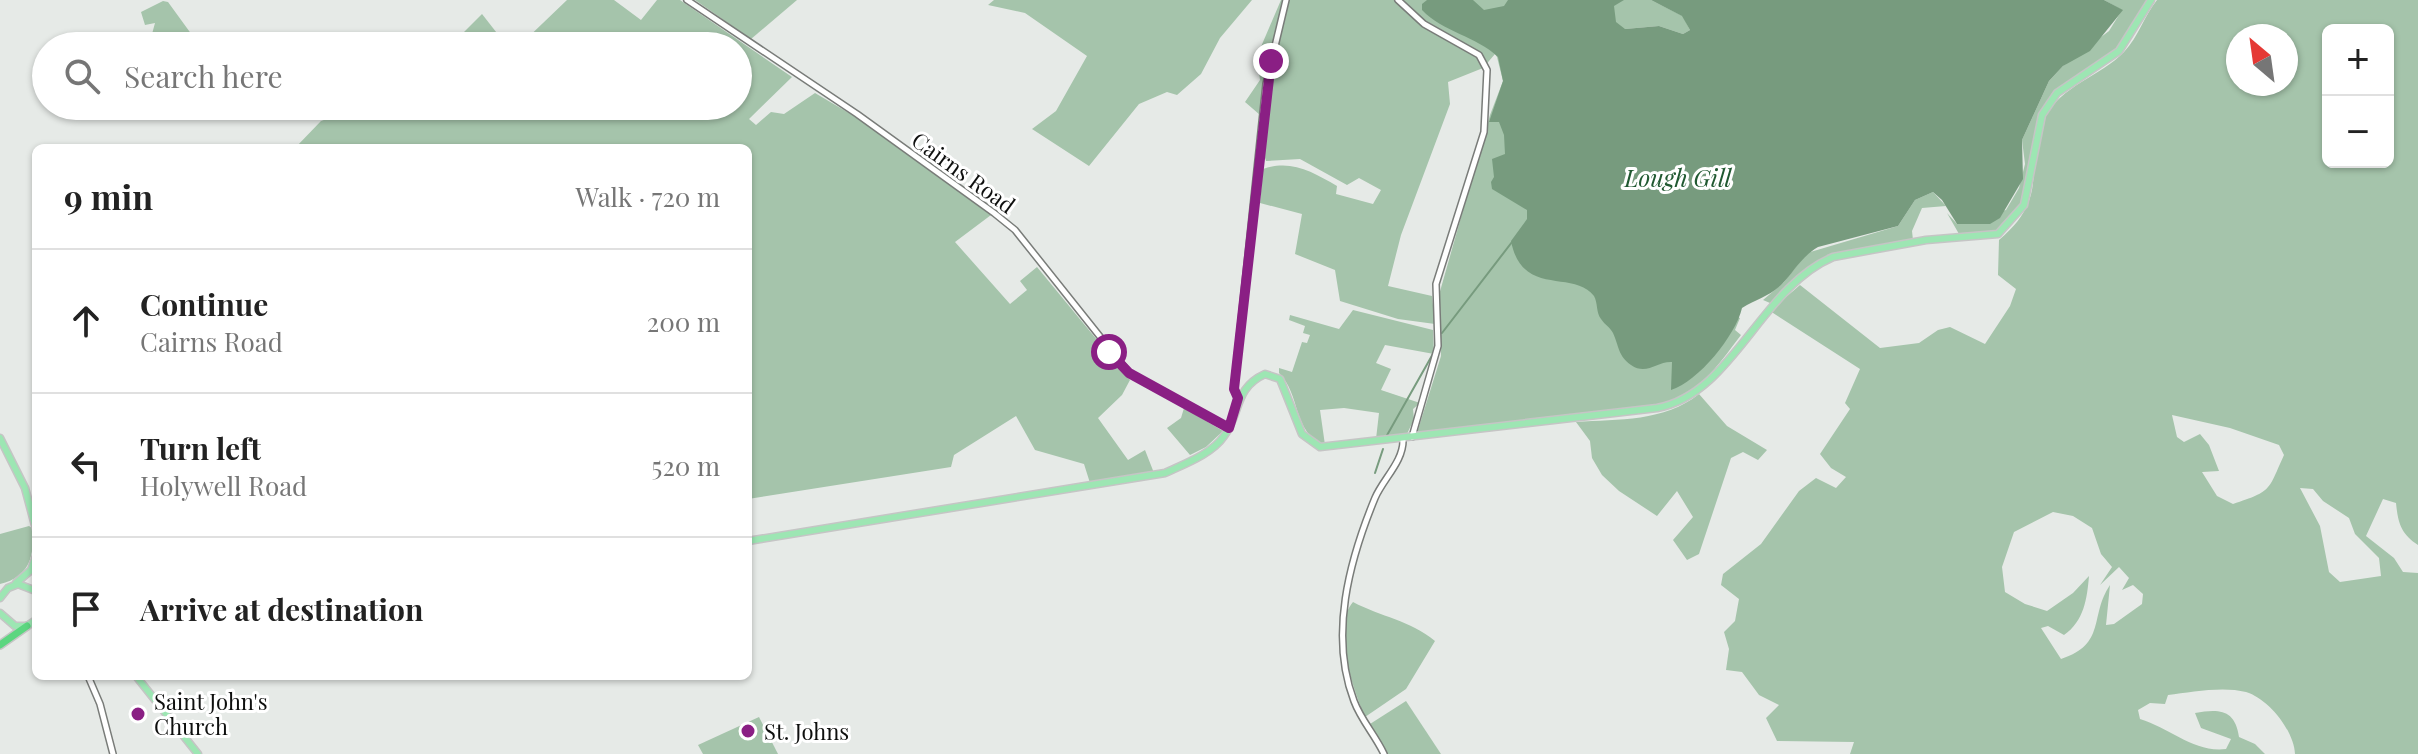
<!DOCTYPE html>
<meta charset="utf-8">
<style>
body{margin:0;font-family:"Playfair Display",serif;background:#f6f6f6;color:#222}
.controls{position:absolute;right:24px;top:24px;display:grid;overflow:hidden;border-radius:12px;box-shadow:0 2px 6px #0004}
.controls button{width:72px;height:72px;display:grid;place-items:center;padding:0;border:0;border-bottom:2px solid #e0e0e0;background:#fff;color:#222;font:40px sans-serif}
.compass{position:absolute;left:2226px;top:24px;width:72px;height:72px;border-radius:50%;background:#fff;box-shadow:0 2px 6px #0004;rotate:331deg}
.stop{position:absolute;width:24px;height:24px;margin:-18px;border:6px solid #8a1f84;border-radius:50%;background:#fff}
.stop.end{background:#8a1f84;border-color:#fff;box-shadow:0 2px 8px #0008}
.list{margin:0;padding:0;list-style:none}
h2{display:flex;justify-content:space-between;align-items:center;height:104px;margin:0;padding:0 32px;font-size:34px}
h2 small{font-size:26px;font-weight:400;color:#767676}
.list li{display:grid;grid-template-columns:52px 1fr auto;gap:24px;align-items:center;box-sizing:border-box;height:144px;padding:0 32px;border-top:2px solid #e0e0e0}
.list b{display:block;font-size:30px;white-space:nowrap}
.list p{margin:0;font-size:26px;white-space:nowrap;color:#767676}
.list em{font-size:26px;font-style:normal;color:#767676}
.icon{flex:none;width:44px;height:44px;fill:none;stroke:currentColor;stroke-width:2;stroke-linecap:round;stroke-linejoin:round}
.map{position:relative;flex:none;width:2418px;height:754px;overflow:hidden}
.search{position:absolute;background:#fff;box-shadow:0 2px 6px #0004;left:32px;top:32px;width:720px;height:88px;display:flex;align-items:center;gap:20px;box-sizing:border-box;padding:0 28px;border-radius:44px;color:#767676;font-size:30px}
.panel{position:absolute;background:#fff;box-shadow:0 2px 6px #0004;left:32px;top:144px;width:720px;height:536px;border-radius:12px}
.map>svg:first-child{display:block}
.green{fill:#a5c4ab;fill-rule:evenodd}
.water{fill:#779b7e}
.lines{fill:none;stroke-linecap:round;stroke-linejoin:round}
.stream{stroke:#779b7e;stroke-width:2}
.minor-casing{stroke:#797c79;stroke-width:8}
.major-casing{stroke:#c5c5c5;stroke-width:9}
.highway-casing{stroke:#c5c5c5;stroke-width:10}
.minor{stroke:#fff;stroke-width:5}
.major{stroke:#9de6b3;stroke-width:6}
.highway{stroke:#5cd680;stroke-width:7}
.route{stroke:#8a1f84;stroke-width:10}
.poi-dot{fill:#8a1f84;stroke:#fff;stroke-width:3}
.labels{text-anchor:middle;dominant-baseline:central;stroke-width:6;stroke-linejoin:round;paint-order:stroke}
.street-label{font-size:22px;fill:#0e0f0e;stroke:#fff}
.poi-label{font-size:22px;fill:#0e0f0e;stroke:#fff;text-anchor:start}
.water-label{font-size:24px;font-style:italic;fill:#205931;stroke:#fff}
</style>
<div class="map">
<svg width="2418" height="754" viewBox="0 0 2418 754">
<rect width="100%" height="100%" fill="#e6eae7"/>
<g class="green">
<polygon points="567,0 614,0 641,20 657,0 680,0 792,77 749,119 756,125 771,112 784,114 815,93 854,116 991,215 955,242 1010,304 1027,290 1020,281 1037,267 1130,380 1122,395 1098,418 1128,460 1145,450 1154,473 1090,483 1084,464 1035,450 1016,416 954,455 951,467 748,499 748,148 295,148 321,121 363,106 738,106 738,46 519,46"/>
<polygon points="695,0 797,0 751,39"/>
<polygon points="994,0 1252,0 1220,38 1201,74 1177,95 1167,92 1139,104 1089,166 1032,129 1056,111 1087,56 1025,13 988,5"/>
<path d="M1281 0H1651L1683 16 1690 30 1683 34 1659 26 1625 29 1711 308 1740 318 1735 330 1741 335C1715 369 1700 394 1657 405L1417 433 1441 356 1439 295 1490 115 1503 81 1497 57 1495 54 1483 68 1448 82 1450 104 1401 235 1388 286 1432 296 1435 324 1398 319 1340 301 1335 270 1295 254 1302 214 1260 203 1263 169C1291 159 1313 172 1337 186L1336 194 1373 204 1381 190 1359 178 1347 185 1300 159 1266 161 1264 155 1267 121 1245 102 1260 80 1257 56Z"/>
<polygon points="2104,0 2148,0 2117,49 2055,92 2039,114 2022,204 1996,232 1959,234 1947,213 1957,224 2006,210 2019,188 2025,164 2022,140 2049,81 2063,66 2109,31 2122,10"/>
<path d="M2157 0H2418V545C2401 534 2398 523 2396 503L2383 499 2366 536 2394 558 2403 572 2418 573V754H2295C2294 731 2269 699 2246 692 2223 686 2191 692 2168 695L2165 704 2150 703 2138 710 2140 719C2170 728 2194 753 2226 749L2231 739 2201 728 2195 713C2219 709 2235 709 2239 737L2255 744 2265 754H1850L1854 742 1777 741 1766 718 1779 705 1759 695 1742 672 1726 670 1729 649 1724 632 1735 621 1739 599 1721 585 1723 574 1761 544 1799 491 1816 478 1836 488 1846 477 1831 468 1820 454 1850 409 1845 403 1860 369 1770 311 1800 285 1880 348 1919 343 1938 330 1950 327 1985 344 2010 306 2016 289 1998 275 1999 240C2052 196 2022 168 2045 118 2060 86 2101 76 2124 52 2139 36 2144 16 2157 0ZM2328 30H2388V162H2328ZM2238 36H2286V84H2238ZM2172 415 2230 428 2279 445 2284 455C2268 490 2273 491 2233 504L2217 496 2202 472 2219 471 2209 445 2200 434 2184 442 2177 437ZM2300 488 2313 489 2323 501 2349 518 2355 534 2379 558 2381 576 2340 582 2329 572 2320 526ZM2053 512 2073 516 2092 528 2101 554 2112 567 2100 585 2119 567 2129 578 2122 590 2133 585 2143 594 2142 604 2114 624 2106 625 2110 585C2089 616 2107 644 2061 659L2041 628 2048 626 2064 635C2084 621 2087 599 2089 576L2073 593 2047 611 2025 604 2005 592 2002 567 2014 532Z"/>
<polygon points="163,1 168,2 192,35 186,46 160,46 152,34 155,23 145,25 141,12"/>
<polygon points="482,14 507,46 450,46"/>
<polygon points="1933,192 1946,206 1922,208 1912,231 1913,240 1833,254 1817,261 1770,303 1763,300 1784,282 1807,253 1898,226 1915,200"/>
<path d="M1353 310 1433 330 1434 354 1385 345 1376 363 1391 369 1381 390 1420 403 1413 409 1414 419 1406 436 1376 439 1379 413 1344 408 1320 410 1325 445C1292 433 1301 394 1279 373V368L1292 372 1302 342 1307 343 1310 335 1303 333 1305 326 1289 320 1290 315 1339 329Z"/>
<path d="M1699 394 1727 426 1767 450 1758 460 1743 452 1731 458 1699 554 1687 560 1673 540 1693 517 1677 491 1657 516 1619 491 1602 475 1592 458 1590 441 1576 422C1619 419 1664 422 1699 394Z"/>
<polygon points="1184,408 1223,431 1206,447 1190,455 1167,428 1181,418"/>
<path d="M29 526 32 528C35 555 30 577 0 584V534Z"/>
<path d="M1353 602C1381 617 1410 620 1435 641L1406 689 1365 717C1354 691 1331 627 1353 602Z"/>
<polygon points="1406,701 1441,754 1387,754 1370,724"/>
<polygon points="759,717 778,754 703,754 698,745"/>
</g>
<path class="water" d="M1427 0H1473L1484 10 1504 6 1508 0H1624L1614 6 1616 22 1625 29 1659 26 1683 34 1690 30 1682 16 1651 0H2104L2123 10 2090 51 2063 66 2049 81 2022 140 2023 179 2000 218 1990 224H1957L1942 200 1933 192 1915 200 1898 226 1818 247C1802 256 1794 272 1781 285 1768 297 1756 299 1742 308 1736 335 1698 382 1671 390L1672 362C1657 361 1647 376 1631 365 1618 356 1619 346 1613 333 1610 327 1605 325 1601 319 1596 313 1598 303 1594 296 1574 269 1522 298 1511 241L1527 219V210L1492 189 1491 182 1494 177 1492 159 1505 154 1504 135 1499 122H1489L1503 81 1498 57C1476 36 1443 32 1422 10V4Z"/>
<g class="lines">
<g class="stream">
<polyline points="1442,333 1512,242"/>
<polyline points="1386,437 1434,352"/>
<polyline points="1375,473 1383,449"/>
</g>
<defs>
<g id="minor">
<polyline points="687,0 857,114 994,213 1015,230 1129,373 1229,428"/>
<polyline points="1398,0 1424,24 1479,55 1487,70 1484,132 1436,284 1438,346 1412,437"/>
<polyline points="1238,398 1234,389 1266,84 1286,0"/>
<polyline points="88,676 100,704 113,754"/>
<path d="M1384 754C1375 735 1361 720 1354 701 1329 636 1349 561 1375 498 1383 479 1404 461 1403 439"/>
</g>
<g id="major">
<polyline points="0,438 25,488 36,529"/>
<path d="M748 541 1165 473C1184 464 1212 454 1224 436 1241 413 1234 388 1265 374L1280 379 1302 434 1320 447 1657 408C1733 394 1760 288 1833 257L1926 240 1998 234 2024 205 2042 115 2057 93 2119 51 2151 0"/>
<polyline points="16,583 31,570 36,556"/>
<polyline points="0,598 8,588 18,584 36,591"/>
<polyline points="0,613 15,626 27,626 36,620"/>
<polyline points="136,676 198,754"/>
</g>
<polyline id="highway" points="0,645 27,626"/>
</defs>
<use href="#minor" class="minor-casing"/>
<use href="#major" class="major-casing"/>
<use href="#highway" class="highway-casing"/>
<use href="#minor" class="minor"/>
<use href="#major" class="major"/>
<use href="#highway" class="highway"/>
</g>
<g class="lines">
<polyline class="route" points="1109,352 1129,373 1229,428 1238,398 1234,389 1271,61"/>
</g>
<g class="poi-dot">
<circle cx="138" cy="714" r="8"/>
<circle cx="748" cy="731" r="8"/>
</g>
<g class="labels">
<g class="street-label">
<text transform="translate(964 172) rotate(36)">Cairns Road</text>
</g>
<g class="poi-label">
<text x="154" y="701">Saint John's<tspan x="154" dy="25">Church</tspan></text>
<text x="764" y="731">St. Johns</text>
</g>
<g class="water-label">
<text x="1678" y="177">Lough Gill</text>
</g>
</g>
</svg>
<div class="controls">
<button>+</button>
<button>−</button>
</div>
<svg class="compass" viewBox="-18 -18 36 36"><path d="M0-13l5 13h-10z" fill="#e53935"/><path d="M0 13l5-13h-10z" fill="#767676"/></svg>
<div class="stop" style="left:1109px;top:352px"></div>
<div class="stop end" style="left:1271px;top:61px"></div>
<div class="search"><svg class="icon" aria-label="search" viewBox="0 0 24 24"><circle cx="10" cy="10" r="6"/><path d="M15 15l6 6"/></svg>Search here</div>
<section class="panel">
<h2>9 min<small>Walk · 720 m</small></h2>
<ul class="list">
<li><svg class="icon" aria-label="ahead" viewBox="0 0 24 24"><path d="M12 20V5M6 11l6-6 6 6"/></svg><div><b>Continue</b><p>Cairns Road</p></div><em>200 m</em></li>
<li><svg class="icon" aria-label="left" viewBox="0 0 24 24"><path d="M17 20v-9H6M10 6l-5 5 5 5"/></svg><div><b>Turn left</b><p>Holywell Road</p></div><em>520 m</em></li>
<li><svg class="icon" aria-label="arrive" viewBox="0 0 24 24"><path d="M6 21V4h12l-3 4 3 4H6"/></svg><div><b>Arrive at destination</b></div></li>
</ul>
</section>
</div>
